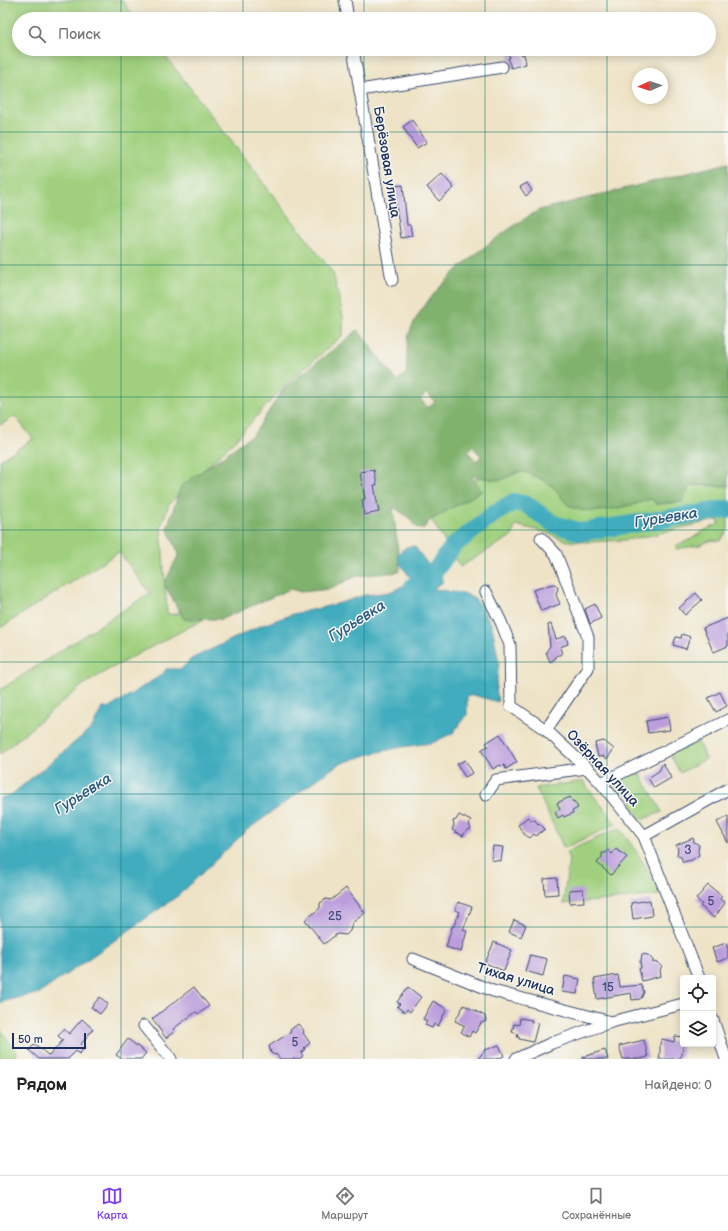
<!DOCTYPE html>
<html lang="ru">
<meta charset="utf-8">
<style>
body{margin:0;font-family:"Balsamiq Sans",sans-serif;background:#f6f6f6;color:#222}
.controls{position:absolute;right:12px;bottom:12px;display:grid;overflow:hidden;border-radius:4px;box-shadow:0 2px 10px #0003}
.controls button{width:36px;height:36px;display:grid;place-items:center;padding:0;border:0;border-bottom:1px solid #e0e0e0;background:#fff;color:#222;font:20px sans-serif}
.compass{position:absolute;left:632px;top:68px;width:36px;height:36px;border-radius:50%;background:#fff;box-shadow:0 2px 10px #0003;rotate:267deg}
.scale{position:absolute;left:12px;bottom:10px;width:74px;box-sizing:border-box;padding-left:4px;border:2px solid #1b2f5e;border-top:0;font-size:11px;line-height:14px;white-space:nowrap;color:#1b2f5e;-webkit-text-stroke:3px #f6f6f2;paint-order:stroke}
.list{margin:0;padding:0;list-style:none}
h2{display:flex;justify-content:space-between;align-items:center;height:52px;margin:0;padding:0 16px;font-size:17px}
h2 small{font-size:13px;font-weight:400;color:#767676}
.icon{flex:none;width:22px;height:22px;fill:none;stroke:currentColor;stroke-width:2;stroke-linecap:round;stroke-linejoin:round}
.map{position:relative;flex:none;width:728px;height:1059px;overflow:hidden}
.search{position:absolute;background:#fff;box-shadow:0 2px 10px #0003;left:12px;right:12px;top:12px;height:44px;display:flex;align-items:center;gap:10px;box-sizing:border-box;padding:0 14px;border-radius:22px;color:#767676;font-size:15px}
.sheet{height:116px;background:#fff}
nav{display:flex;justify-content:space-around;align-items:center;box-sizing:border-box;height:56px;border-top:1px solid #e0e0e0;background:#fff;font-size:11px;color:#767676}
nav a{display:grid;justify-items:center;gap:2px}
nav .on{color:#7c3aed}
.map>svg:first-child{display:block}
.green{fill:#a0d07e;stroke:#5e806e}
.forest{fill:#80b26d;stroke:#4e7066;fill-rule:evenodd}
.water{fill:#3facbd;stroke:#2d6e8e}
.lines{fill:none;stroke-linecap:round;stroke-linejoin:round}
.river{stroke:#3facbd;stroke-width:18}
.building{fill:#bb9ddc}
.minor-casing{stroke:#3b4a6e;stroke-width:13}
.minor{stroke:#fff;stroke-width:11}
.grid{fill:none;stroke:#0f766e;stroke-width:1;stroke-opacity:0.55}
.labels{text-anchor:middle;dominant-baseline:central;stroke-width:3;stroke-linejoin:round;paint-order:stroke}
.number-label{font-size:12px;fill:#434a7e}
.street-label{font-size:14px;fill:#1b2f5e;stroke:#f6f6f2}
.water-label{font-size:15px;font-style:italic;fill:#285b7f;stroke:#f6f6f2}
</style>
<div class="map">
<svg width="728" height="1059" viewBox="0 0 728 1059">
<rect width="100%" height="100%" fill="#f6f6f2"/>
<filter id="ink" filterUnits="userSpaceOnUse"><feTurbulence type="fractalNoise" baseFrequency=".025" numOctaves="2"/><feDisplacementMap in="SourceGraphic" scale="8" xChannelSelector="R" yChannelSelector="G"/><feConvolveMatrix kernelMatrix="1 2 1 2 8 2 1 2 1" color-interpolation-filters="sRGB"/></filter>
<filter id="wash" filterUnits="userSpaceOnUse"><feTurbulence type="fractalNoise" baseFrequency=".012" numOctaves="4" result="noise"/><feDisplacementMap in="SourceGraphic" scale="16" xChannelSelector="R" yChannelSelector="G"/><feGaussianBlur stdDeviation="0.9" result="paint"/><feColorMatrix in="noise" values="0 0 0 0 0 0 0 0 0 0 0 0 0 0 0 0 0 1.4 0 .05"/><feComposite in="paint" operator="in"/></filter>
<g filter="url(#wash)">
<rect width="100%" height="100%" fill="#eee3c6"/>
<g class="green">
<polygon points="0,0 122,0 136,19 19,19 19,49 160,49 333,273 343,316 343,335 284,386 237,438 169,504 161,526 167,613 173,615 389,521 108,670 83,685 0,754 0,690 150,593 119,552 0,628 0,460 33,439 15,416 0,425"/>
<path d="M521 471C532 473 548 481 556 490 560 494 563 500 568 504 583 519 633 505 651 498L657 504 681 502 689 487 692 485 728 486V530L720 541 712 540 700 545 676 549 677 545 690 540 705 530 719 524V520L711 521 660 533 658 534 625 540 588 542 568 541 541 531 515 525 513 535 460 567 431 519 467 485 480 476 501 480Z"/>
<polygon points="697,740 706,759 680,773 670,754"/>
<polygon points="638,770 662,812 641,820 631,806 633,801 625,791 621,794 613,784"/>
<polygon points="584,781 587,787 616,824 564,848 536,788"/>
<polygon points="619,828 635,849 663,895 563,904 569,859 566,852"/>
<polygon points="0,1029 17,1052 16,1059 0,1059"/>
</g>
<path class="forest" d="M728 163V486L692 485 686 493 682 502H681L657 504 651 499C631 506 585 519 567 504 563 501 562 496 558 492 551 483 535 475 524 472 516 469 509 478 501 480 492 481 481 476 471 476L482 491 429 521 423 529C412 527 415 524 409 518 404 514 398 510 393 507L400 569 399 572 356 576 330 589 301 592 290 589 222 619H184L164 584 179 554 167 528 181 486 254 434 284 388 358 330 397 381 406 374C408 361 405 341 411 329 429 285 498 234 539 210ZM427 393 435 402 428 408 420 399ZM473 447 481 456 476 461 468 452Z"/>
<polygon class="water" points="414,546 434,572 442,578 442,583 436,586 434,589 466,594 476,600 492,625 499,663 496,687 498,702 473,695 467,697 467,715 453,733 432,743 402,747 369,754 337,765 247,830 179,895 40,993 4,1001 0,1004 0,798 11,795 92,728 102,708 109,708 163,674 166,669 181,669 191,659 260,626 293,614 337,604 365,595 390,592 413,581 401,565 397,555 406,547"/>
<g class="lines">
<polyline class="river" points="413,586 434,572 454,545 494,514 514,502 527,505 554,524 581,532 728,509"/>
</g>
<g id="blocks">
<g class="building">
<polygon points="507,49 520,49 522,55 524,54 526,64 511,68 508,58 510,58"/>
<polygon points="412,120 427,142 417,148 403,127"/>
<polygon points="442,174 454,188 439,201 427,187"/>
<polygon points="527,183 532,191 526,196 520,187"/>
<polygon points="403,185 407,225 410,225 412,236 401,238 393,186"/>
<polygon points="374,470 377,485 374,485 379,512 364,515 362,500 365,499 360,472"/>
<polygon points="553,584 555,584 558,588 556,595 560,604 541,611 533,590"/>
<polygon points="696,593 702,600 685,615 679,608"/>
<polygon points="595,604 601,618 590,624 585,609"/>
<polygon points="728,618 728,646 714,652 712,649 703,628"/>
<polygon points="551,624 556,639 566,636 568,644 560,647 562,654 556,656 556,658 550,662 546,652 550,646 548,625"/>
<polygon points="682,634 690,637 686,649 673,645 676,637 681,638"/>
<polygon points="720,692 727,706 716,712 708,698"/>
<polygon points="668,717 670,730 648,733 646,721"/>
<polygon points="500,734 517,762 506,769 504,765 501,766 500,765 493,769 481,750 488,746 486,743"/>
<polygon points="604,741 614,749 607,759 603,756 598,757 595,743"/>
<polygon points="465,760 473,773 465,777 457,764"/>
<polygon points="663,763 671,778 654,788 648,778 659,771"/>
<polygon points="570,797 573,802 574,801 578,808 572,811 573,813 564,817 563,815 558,818 555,812 560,809 557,803"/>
<polygon points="459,815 471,821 469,824 471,829 467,830 463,836 452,830 454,825 453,821 456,820"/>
<polygon points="728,816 728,843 717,822"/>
<polygon points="528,817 531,820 535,820 538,824 539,823 545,829 536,836 534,834 530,838 524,834 518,825"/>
<polygon points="693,838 694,842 699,845 698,851 699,855 692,860 683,862 681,857 677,855 678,849 676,845"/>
<polygon points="493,846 503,847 501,861 491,860"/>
<polygon points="616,849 627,857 611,875 597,863 602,857 602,853 606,853 608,850 612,854"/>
<polygon points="557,878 558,894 545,895 544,879"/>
<polygon points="708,885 722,896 720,899 725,903 714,918 700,906 702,904 696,899"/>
<polygon points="346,888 365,913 352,923 350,931 346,935 337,934 324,944 305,920 320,908 320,903 326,899 331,900"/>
<polygon points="583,889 584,902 570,903 569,890"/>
<polygon points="650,900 652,916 633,919 631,903"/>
<polygon points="458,902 472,907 463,930 467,931 461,952 446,947 452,927 453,927 460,912 455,910"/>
<polygon points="514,920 526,925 521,937 509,932"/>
<polygon points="494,942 512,950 504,971 485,963"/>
<polygon points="726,943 728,949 728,958 717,962 712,948"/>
<polygon points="642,954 648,955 653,960 653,963 657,962 662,966 660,970 661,976 642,981 639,969 641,968 640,961 641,961"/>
<polygon points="530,955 547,959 543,976 525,971"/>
<polygon points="618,975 620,987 641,985 644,992 642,997 640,999 632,1000 631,993 597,999 594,979"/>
<polygon points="565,976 580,979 577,994 562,992"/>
<polygon points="194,987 209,1006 199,1014 196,1012 173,1029 175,1031 166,1038 152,1019"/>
<polygon points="408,987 421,997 410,1012 407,1009 405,1012 397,1007 400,1004 397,1002"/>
<polygon points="100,997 108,1004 100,1014 91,1007"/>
<polygon points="433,1001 447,1009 438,1026 434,1024 432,1028 425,1025 427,1021 423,1019"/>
<polygon points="464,1005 485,1016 486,1021 481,1023 475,1033 472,1031 469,1037 461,1032 465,1026 455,1021"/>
<polygon points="520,1018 532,1020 531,1022 538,1023 533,1042 519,1039 519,1037 517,1037 518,1034 512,1032 514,1024 519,1025"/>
<polygon points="82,1019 93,1029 81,1044 85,1048 79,1054 76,1051 68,1059 39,1059 29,1050 35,1044 49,1056 63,1040 58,1036 64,1029 69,1034"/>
<polygon points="298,1024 303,1029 304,1033 303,1033 310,1043 304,1048 305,1049 301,1053 303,1056 299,1059 280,1059 276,1054 275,1055 271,1053 269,1046 291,1032 290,1030"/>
<polygon points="675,1036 683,1037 683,1047 682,1055 679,1059 659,1059 660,1054 660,1043 662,1039 674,1042"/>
<polygon points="128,1039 146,1053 141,1059 122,1059 116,1055"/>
<polygon points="644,1040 648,1057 640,1059 623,1059 619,1046"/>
<polygon points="499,1045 504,1056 497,1059 478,1059 485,1050"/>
<polygon points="605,1050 608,1059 583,1059 583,1057"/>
</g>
</g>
</g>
<g filter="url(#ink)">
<use href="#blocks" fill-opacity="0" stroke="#3b4a6e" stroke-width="1"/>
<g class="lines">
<defs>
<g id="minor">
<polyline points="345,0 348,19"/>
<polyline points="353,49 392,280"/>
<polyline points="360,90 502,67"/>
<polyline points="541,538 556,554 588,637 588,668 546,730"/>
<polyline points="486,592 501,622 510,645 511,706 546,730 587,768 601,783 644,836 699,978"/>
<polyline points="601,783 728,720"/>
<polyline points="486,795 496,780 587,768"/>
<polyline points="644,836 728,789"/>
<polyline points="413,959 493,991 611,1022"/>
<polyline points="713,1020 726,1059"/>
<polyline points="144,1026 171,1059"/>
<polyline points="516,1059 552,1043 611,1022 683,1004"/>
</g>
</defs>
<use href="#minor" class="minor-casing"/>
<use href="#minor" class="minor"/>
</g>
</g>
<path class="grid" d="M121 0V19M243 0V19M364 0V19M485 0V19M607 0V19M121 49V1059M243 49V1059M364 49V1059M485 49V1059M607 49V1059M0 132H728M0 265H728M0 397H728M0 530H728M0 662H728M0 794H728M0 927H728"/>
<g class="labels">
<g class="number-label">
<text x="688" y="850">3</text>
<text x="711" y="901">5</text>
<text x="335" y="916">25</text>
<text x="608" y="987">15</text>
<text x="295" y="1042">5</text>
</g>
<g class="street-label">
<text transform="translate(387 162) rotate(81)">Берёзовая улица</text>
<text transform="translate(603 768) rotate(47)">Озёрная улица</text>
<text transform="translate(516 979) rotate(17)">Тихая улица</text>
</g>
<g class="water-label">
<text transform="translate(666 518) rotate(-9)">Гурьевка</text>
<text transform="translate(357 621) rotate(-32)">Гурьевка</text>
<text transform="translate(83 794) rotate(-32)">Гурьевка</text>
</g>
</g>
</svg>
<div class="controls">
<button><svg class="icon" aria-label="locate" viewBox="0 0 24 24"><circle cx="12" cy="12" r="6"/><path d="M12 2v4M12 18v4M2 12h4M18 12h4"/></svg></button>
<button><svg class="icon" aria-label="layers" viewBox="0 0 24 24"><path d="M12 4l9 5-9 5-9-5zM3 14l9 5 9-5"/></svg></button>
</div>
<svg class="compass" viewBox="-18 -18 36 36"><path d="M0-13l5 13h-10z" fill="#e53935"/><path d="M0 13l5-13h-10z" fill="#767676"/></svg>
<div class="scale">50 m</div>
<div class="search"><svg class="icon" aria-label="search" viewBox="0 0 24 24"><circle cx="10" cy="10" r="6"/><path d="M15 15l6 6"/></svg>Поиск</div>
</div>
<section class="sheet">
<h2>Рядом<small>Найдено: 0</small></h2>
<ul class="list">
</ul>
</section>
<nav>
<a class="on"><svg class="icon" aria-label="map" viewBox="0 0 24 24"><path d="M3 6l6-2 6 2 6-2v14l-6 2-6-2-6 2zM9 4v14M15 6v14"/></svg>Карта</a>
<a><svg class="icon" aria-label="directions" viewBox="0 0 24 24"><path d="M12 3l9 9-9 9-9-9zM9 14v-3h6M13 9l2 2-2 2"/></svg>Маршрут</a>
<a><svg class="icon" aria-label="saved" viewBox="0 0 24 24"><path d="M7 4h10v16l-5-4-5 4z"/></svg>Сохранённые</a>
</nav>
